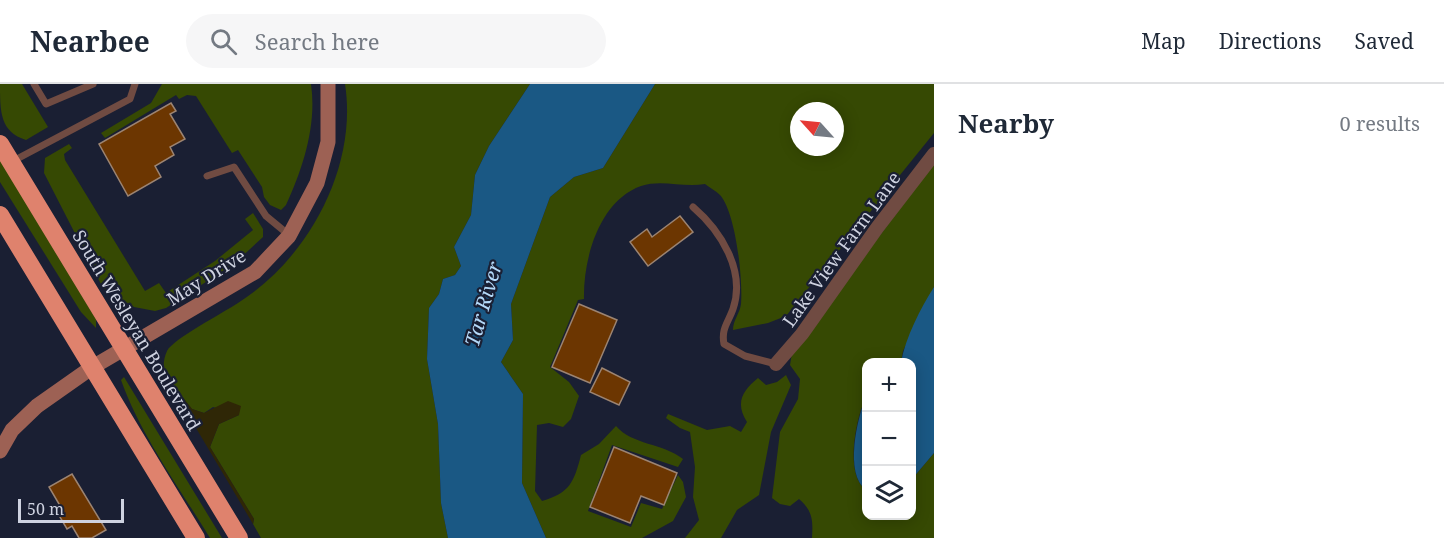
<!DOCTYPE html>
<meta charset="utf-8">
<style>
body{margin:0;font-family:"Noto Serif",serif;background:#f6f6f7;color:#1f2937}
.controls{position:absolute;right:18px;bottom:18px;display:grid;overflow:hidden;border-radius:12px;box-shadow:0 3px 15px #0003}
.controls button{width:54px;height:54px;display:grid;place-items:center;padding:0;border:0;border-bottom:2px solid #e0e1e3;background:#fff;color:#1f2937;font:30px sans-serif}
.compass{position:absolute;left:790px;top:18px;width:54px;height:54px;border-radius:50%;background:#fff;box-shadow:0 3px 15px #0003;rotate:297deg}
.scale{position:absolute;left:18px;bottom:15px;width:106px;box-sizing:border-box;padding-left:6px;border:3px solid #ced2e0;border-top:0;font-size:16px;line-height:21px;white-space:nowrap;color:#ced2e0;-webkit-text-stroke:4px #1a1f33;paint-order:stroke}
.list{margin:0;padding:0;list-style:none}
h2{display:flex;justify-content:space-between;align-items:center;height:78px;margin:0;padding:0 24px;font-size:26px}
h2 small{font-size:20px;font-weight:400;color:#747a83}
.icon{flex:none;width:33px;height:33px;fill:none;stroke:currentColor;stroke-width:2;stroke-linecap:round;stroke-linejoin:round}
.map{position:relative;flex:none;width:934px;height:454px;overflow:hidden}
header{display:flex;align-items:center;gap:36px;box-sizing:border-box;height:84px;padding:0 30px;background:#fff;border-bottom:2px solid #e0e1e3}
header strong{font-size:28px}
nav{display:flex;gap:33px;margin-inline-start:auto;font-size:21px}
.search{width:420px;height:54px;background:#f6f6f7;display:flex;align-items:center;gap:15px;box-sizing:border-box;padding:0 21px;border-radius:33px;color:#747a83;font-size:22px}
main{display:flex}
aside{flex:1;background:#fff}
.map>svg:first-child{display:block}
.green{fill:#364903;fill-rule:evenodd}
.sand{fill:#2f2706}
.water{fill:#1a5884}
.building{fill:#6c3601;stroke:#9c8472;stroke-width:1.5}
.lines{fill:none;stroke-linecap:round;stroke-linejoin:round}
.lane{stroke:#704b42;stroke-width:7}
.street{stroke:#704b42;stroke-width:14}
.secondary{stroke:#9d6154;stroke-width:15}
.highway{stroke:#df826d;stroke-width:18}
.labels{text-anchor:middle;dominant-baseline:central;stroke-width:4.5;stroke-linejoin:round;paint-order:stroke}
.street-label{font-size:18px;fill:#ced2e0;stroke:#1a1f33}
.water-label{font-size:20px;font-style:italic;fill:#b4d9f9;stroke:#1a1f33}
</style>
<header>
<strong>Nearbee</strong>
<div class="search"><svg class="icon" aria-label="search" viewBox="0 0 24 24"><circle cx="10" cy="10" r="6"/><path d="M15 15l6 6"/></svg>Search here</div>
<nav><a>Map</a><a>Directions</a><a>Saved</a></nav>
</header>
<main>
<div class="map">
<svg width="934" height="454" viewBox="0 0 934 454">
<rect width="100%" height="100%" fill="#1a1f33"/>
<g class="green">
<path d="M0 0H22L48 43 26 56C0 48 0 28 0 0Z"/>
<path d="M162 0H311C317 41 303 84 286 121L281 126 270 121 264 113 262 103 238 66 232 69 196 12 187 11 179 15 176 11 105 54 101 49 151 19Z"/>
<path d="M345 0H530L489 62 475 91 471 131 454 163 461 182 455 191 443 195 439 210 429 224 427 275 438 340 441 419 448 454H261L253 440 254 435 210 363 219 340 239 331 213 323 204 329 192 325C179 307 155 294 167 267 173 255 223 229 238 219 308 175 358 83 345 0Z"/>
<path d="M655 0H934V49L786 232 768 239 733 246C733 236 740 229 741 220 743 196 736 129 720 111 716 107 709 103 705 100 683 104 662 95 641 102 599 117 583 175 584 215L578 216 550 283 569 298 579 312 571 335 563 343 549 339 537 341 535 407 542 417C570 409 574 398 581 371L599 360 616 342C632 361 663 359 683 375L678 383 612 361 588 427 631 443 641 419 662 425 678 391 683 398 686 413 673 437 642 454H546L522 399 523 310 501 278 513 256 511 220 550 113 574 93 603 84ZM799 27H835V63H799Z"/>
<polygon points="69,60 72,64 64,70 65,76 145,207 159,199 166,209 215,177 253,146 245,135 253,129 263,145 263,153 235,179 166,224 155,227 134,223 103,204 44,89 45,74"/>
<polygon points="0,76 96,235 96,244 81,228 0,98"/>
<path d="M934 79V203L903 267 901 278H866C866 289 868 301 866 312 866 318 861 323 860 329 854 350 847 392 866 406V432H912V395L934 369V454H812C813 437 813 427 799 415L790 422 780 420 772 414 780 348 798 315 800 295 790 281 792 269Z"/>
<path d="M786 291 791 301 771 348 759 411 737 426 721 454H685L699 436 693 413 695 383 690 348 680 344 666 334 668 330 707 346 730 342 741 348 747 338C735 319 742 307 758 294L766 301 777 298Z"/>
<path d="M124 293 222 454H210C179 403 141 352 121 296Z"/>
</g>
<polygon class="sand" points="174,307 185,316 192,325 204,329 228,317 241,322 239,331 219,340 210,363 254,435 253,440"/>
<g class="water">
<polygon points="530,0 655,0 603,84 574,93 550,113 511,220 513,256 501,278 523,310 522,399 546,454 448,454 441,419 438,340 427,275 429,224 439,210 443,195 455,191 461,182 454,163 471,131 475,91 489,62"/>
<path d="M934 203V369L912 395V278H901C906 253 920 225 934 203Z"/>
<path d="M866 313V406C844 390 857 334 866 313Z"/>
</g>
<g class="building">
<polygon points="171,19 176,27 170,30 185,55 170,63 174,71 155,82 161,93 128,112 99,60"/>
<polygon points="680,132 693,148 648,182 630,158 647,145 652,153"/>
<polygon points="579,220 617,236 590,299 552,283"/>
<polygon points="602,284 630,298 619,321 590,308"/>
<polygon points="614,363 677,389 664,421 641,412 630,439 590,423"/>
<polygon points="72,390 106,446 92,454 79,454 72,442 67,445 57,428 62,425 49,403"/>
</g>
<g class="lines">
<g class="lane">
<polyline points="34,0 46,20 93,0"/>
<polyline points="13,77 130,15 135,0"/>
<polyline points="207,92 234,83 266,132 289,151"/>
<path d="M693 123C721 147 746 187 733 225 728 239 721 245 724 260L745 272 776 280"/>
</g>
<polyline class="street" points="776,280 802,250 877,144 934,70"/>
<polyline class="secondary" points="0,367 12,346 37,322 91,284 255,188 289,152 317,99 328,58 328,0"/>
<g class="highway">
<polyline points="0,60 239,454"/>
<polyline points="0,131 196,454"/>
</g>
</g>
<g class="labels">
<g class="street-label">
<text transform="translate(841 165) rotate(-54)">Lake View Farm Lane</text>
<text transform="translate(206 193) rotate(-32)">May Drive</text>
<text transform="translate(137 246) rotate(59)">South Wesleyan Boulevard</text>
</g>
<g class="water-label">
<text transform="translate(483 220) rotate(-74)">Tar River</text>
</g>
</g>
</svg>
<div class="controls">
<button>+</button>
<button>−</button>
<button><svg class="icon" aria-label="layers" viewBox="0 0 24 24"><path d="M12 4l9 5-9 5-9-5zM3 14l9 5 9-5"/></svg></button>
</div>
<svg class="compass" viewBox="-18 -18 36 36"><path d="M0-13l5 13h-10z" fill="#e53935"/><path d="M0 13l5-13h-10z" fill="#747a83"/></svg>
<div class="scale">50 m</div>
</div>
<aside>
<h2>Nearby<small>0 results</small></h2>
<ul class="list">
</ul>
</aside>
</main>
